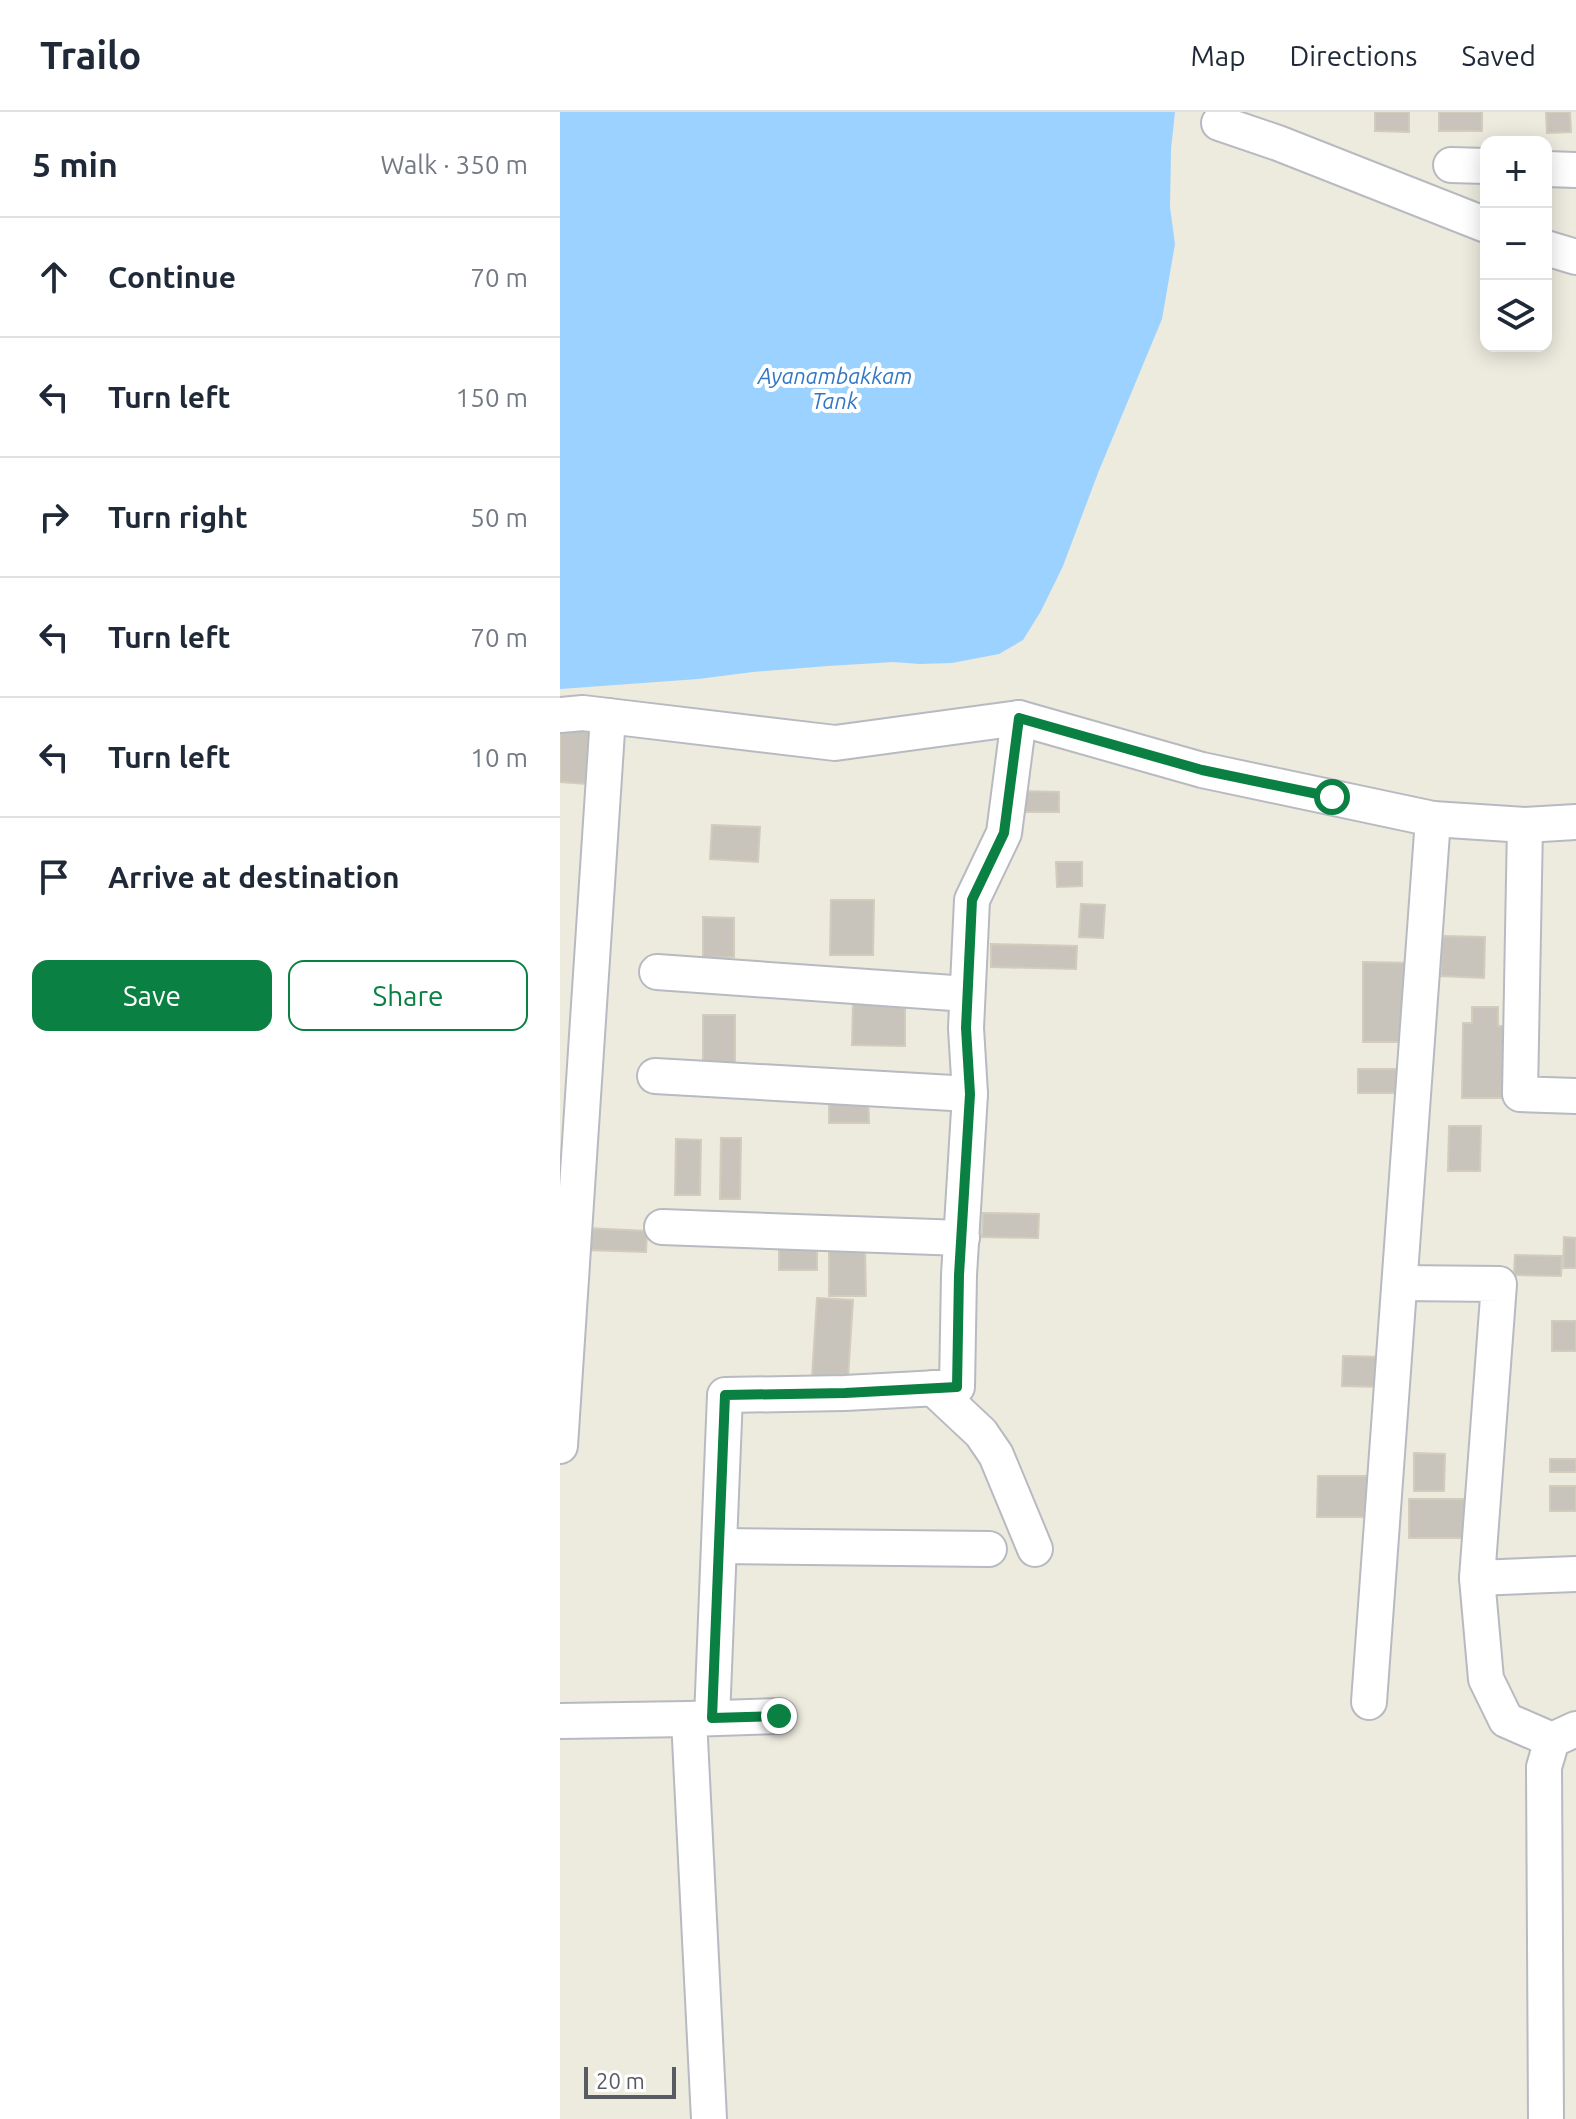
<!DOCTYPE html>
<meta charset="utf-8">
<style>
body{margin:0;font-family:Ubuntu,sans-serif;background:#f6f6f7;color:#1f2937}
.controls{position:absolute;right:24px;top:24px;display:grid;overflow:hidden;border-radius:16px;box-shadow:0 4px 20px #0003}
.controls button{width:72px;height:72px;display:grid;place-items:center;padding:0;border:0;border-bottom:2px solid #e0e1e3;background:#fff;color:#1f2937;font:40px sans-serif}
.scale{position:absolute;left:24px;bottom:20px;width:92px;box-sizing:border-box;padding-left:8px;border:4px solid #585c62;border-top:0;font-size:22px;line-height:28px;white-space:nowrap;color:#585c62;-webkit-text-stroke:6px #fff;paint-order:stroke}
.stop{position:absolute;width:24px;height:24px;margin:-18px;border:6px solid #0b8043;border-radius:50%;background:#fff}
.stop.end{background:#0b8043;border-color:#fff;box-shadow:0 2px 8px #0008}
.list{margin:0;padding:0;list-style:none}
h2{display:flex;justify-content:space-between;align-items:center;height:104px;margin:0;padding:0 32px;font-size:34px}
h2 small{font-size:26px;font-weight:400;color:#747a83}
.list li{display:grid;grid-template-columns:52px 1fr auto;gap:24px;align-items:center;box-sizing:border-box;height:120px;padding:0 32px;border-top:2px solid #e0e1e3}
.list b{display:block;font-size:30px;white-space:nowrap}
.list em{font-size:26px;font-style:normal;color:#747a83}
.actions{display:flex;gap:16px;padding:24px 32px}
.actions a{flex:1;padding:18px 0;border:2px solid #0b8043;border-radius:16px;text-align:center;font-size:28px;color:#0b8043}
.actions .main{background:#0b8043;color:#fff}
.icon{flex:none;width:44px;height:44px;fill:none;stroke:currentColor;stroke-width:2;stroke-linecap:round;stroke-linejoin:round}
.map{position:relative;flex:none;width:1016px;height:2007px;overflow:hidden}
header{display:flex;align-items:center;gap:48px;box-sizing:border-box;height:112px;padding:0 40px;background:#fff;border-bottom:2px solid #e0e1e3}
header strong{font-size:38px}
nav{display:flex;gap:44px;margin-inline-start:auto;font-size:28px}
main{display:flex}
aside{flex:1;background:#fff}
.map>svg:first-child{display:block}
.water{fill:#9cd2ff}
.building{fill:#c8c4bb;stroke:#d2ccbc;stroke-width:2}
.lines{fill:none;stroke-linecap:round;stroke-linejoin:round}
.minor-casing{stroke:#b7bac0;stroke-width:38}
.minor{stroke:#fff;stroke-width:34}
.route{stroke:#0b8043;stroke-width:10}
.labels{text-anchor:middle;dominant-baseline:central;stroke-width:8;stroke-linejoin:round;paint-order:stroke}
.water-label{font-size:22px;font-style:italic;fill:#3177c5;stroke:#fff}
</style>
<header>
<strong>Trailo</strong>
<nav><a>Map</a><a>Directions</a><a>Saved</a></nav>
</header>
<main>
<aside>
<h2>5 min<small>Walk · 350 m</small></h2>
<ul class="list">
<li><svg class="icon" aria-label="ahead" viewBox="0 0 24 24"><path d="M12 20V5M6 11l6-6 6 6"/></svg><div><b>Continue</b></div><em>70 m</em></li>
<li><svg class="icon" aria-label="left" viewBox="0 0 24 24"><path d="M17 20v-9H6M10 6l-5 5 5 5"/></svg><div><b>Turn left</b></div><em>150 m</em></li>
<li><svg class="icon" aria-label="right" viewBox="0 0 24 24"><path d="M7 20v-9h11M14 6l5 5-5 5"/></svg><div><b>Turn right</b></div><em>50 m</em></li>
<li><svg class="icon" aria-label="left" viewBox="0 0 24 24"><path d="M17 20v-9H6M10 6l-5 5 5 5"/></svg><div><b>Turn left</b></div><em>70 m</em></li>
<li><svg class="icon" aria-label="left" viewBox="0 0 24 24"><path d="M17 20v-9H6M10 6l-5 5 5 5"/></svg><div><b>Turn left</b></div><em>10 m</em></li>
<li><svg class="icon" aria-label="arrive" viewBox="0 0 24 24"><path d="M6 21V4h12l-3 4 3 4H6"/></svg><div><b>Arrive at destination</b></div></li>
</ul>
<div class="actions"><a class="main">Save</a><a>Share</a></div>
</aside>
<div class="map">
<svg width="1016" height="2007" viewBox="0 0 1016 2007">
<rect width="100%" height="100%" fill="#edeade"/>
<polygon class="water" points="0,0 615,0 611,37 610,95 615,132 602,207 538,361 503,454 481,499 463,528 439,542 392,551 360,552 333,550 268,554 193,560 138,567 0,577"/>
<g class="building">
<polygon points="815,0 849,0 849,20 815,19"/>
<rect x="879" y="0" width="43" height="19"/>
<polygon points="986,0 1010,0 1011,20 987,21"/>
<polygon points="0,609 30,611 26,672 0,670"/>
<polygon points="462,679 499,680 499,700 462,700"/>
<polygon points="152,713 200,715 198,750 150,747"/>
<polygon points="496,750 522,750 522,774 497,775"/>
<polygon points="271,788 314,788 313,843 270,843"/>
<polygon points="521,792 545,793 543,826 519,825"/>
<polygon points="143,805 174,806 174,845 143,846"/>
<polygon points="882,824 925,825 924,866 881,864"/>
<polygon points="431,832 517,834 516,857 431,855"/>
<polygon points="803,850 854,851 854,930 803,930"/>
<polygon points="293,891 345,892 345,934 292,933"/>
<polygon points="912,895 938,895 938,914 949,914 948,986 902,986 903,911 912,911"/>
<rect x="143" y="903" width="32" height="48"/>
<polygon points="798,957 844,957 845,981 798,981"/>
<polygon points="269,979 308,979 309,1011 269,1011"/>
<polygon points="889,1014 921,1014 920,1059 888,1059"/>
<polygon points="161,1026 181,1026 180,1087 160,1087"/>
<polygon points="116,1027 141,1028 140,1083 115,1083"/>
<polygon points="423,1101 479,1102 478,1126 422,1125"/>
<polygon points="26,1116 87,1119 86,1140 25,1138"/>
<polygon points="1004,1125 1016,1126 1016,1156 1003,1156"/>
<polygon points="257,1135 257,1158 219,1158 219,1136"/>
<polygon points="269,1138 305,1138 306,1184 269,1184"/>
<polygon points="955,1143 1002,1144 1001,1164 954,1163"/>
<polygon points="257,1186 293,1188 288,1266 252,1264"/>
<rect x="992" y="1209" width="24" height="30"/>
<polygon points="783,1244 824,1245 823,1275 782,1274"/>
<polygon points="854,1341 885,1342 884,1379 854,1379"/>
<rect x="990" y="1347" width="26" height="13"/>
<polygon points="758,1364 823,1364 822,1405 757,1405"/>
<rect x="990" y="1374" width="26" height="25"/>
<rect x="849" y="1387" width="68" height="39"/>
</g>
<g class="lines">
<defs>
<g id="minor">
<polyline points="659,11 718,31 926,113"/>
<polyline points="891,53 926,54"/>
<polyline points="986,57 1016,58"/>
<polyline points="986,136 1016,145"/>
<polyline points="0,603 23,601 275,631 459,606 642,658 873,707 965,713 1016,710"/>
<polyline points="965,713 960,982 1016,984"/>
<polyline points="97,860 407,882"/>
<polyline points="95,964 410,982"/>
<polyline points="102,1115 402,1126"/>
<polyline points="840,1171 939,1172 917,1466 1016,1462"/>
<polyline points="373,1276 421,1321 436,1343 475,1437"/>
<polyline points="0,1334 48,604"/>
<polyline points="160,1434 429,1437"/>
<polyline points="917,1466 926,1567 946,1608 992,1628"/>
<polyline points="809,1590 873,707"/>
<polyline points="152,1606 165,1283 285,1281 397,1275 399,1163 410,982 406,916 412,788 444,721 459,606"/>
<polyline points="0,1609 129,1607"/>
<polyline points="149,2007 129,1607 219,1604"/>
<polyline points="986,2007 984,1655 992,1628 1016,1617"/>
</g>
</defs>
<use href="#minor" class="minor-casing"/>
<use href="#minor" class="minor"/>
</g>
<g class="lines">
<polyline class="route" points="219,1604 152,1606 165,1283 285,1281 397,1275 399,1163 410,982 406,916 412,788 444,721 459,606 642,658 772,685"/>
</g>
<g class="labels">
<g class="water-label">
<text x="275" y="263">Ayanambakkam<tspan x="275" dy="25">Tank</tspan></text>
</g>
</g>
</svg>
<div class="controls">
<button>+</button>
<button>−</button>
<button><svg class="icon" aria-label="layers" viewBox="0 0 24 24"><path d="M12 4l9 5-9 5-9-5zM3 14l9 5 9-5"/></svg></button>
</div>
<div class="scale">20 m</div>
<div class="stop" style="left:772px;top:685px"></div>
<div class="stop end" style="left:219px;top:1604px"></div>
</div>
</main>
